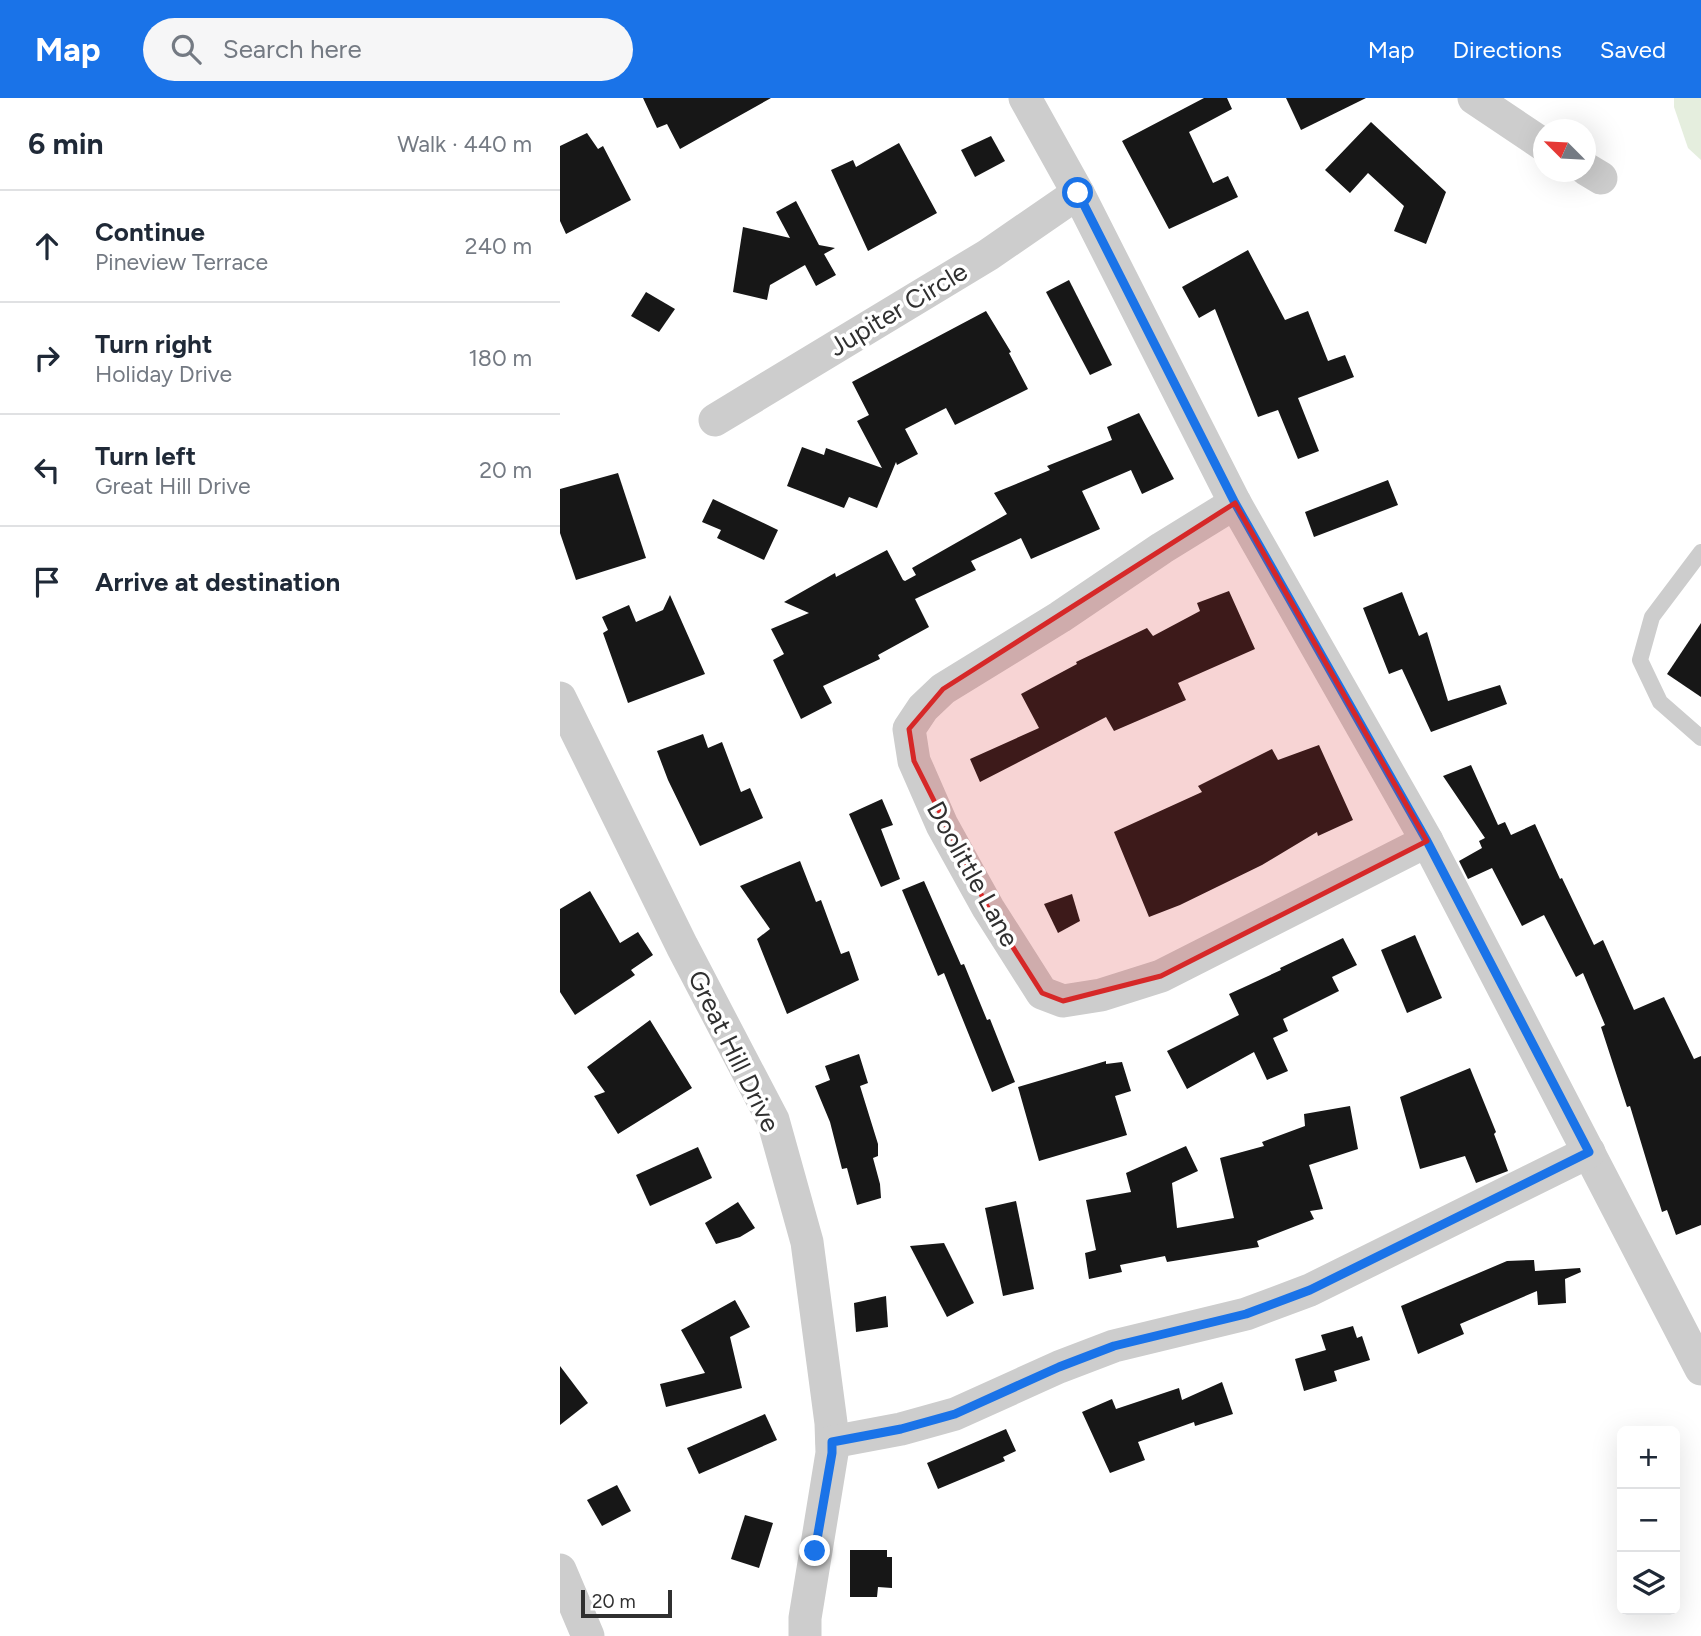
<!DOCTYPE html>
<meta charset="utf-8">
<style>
body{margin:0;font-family:Figtree,sans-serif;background:#f6f6f7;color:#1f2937}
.controls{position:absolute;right:21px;bottom:21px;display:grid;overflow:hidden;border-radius:10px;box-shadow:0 7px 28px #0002}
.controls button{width:63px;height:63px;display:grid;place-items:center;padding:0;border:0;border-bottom:2px solid #e0e1e3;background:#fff;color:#1f2937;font:35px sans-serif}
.compass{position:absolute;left:973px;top:21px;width:63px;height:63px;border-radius:50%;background:#fff;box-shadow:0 7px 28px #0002;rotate:294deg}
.scale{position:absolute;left:21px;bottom:18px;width:91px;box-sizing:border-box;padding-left:7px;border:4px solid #303030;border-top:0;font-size:19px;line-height:24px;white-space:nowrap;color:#303030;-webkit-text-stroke:5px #fff;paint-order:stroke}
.stop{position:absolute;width:21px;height:21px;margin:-16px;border:5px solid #1a73e8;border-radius:50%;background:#fff}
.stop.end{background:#1a73e8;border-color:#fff;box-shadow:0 2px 7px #0008}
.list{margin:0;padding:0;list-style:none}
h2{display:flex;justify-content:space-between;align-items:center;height:91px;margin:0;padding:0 28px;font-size:30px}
h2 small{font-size:23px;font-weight:400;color:#747a83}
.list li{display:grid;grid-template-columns:46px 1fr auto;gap:21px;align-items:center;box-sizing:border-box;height:112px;padding:0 28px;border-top:2px solid #e0e1e3}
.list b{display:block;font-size:26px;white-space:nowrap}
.list p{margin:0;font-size:23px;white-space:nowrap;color:#747a83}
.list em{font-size:23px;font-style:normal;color:#747a83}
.icon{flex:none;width:38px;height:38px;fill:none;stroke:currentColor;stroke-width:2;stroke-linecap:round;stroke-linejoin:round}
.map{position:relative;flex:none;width:1141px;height:1538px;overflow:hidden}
header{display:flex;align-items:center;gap:42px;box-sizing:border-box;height:98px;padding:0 35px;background:#1a73e8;color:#fff}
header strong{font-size:33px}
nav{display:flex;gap:38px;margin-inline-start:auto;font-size:24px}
.search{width:490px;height:63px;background:#f6f6f7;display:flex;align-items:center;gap:18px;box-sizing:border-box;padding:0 24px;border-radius:38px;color:#747a83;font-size:26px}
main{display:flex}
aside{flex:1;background:#fff}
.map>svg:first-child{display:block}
.green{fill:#e5eede}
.building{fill:#171717}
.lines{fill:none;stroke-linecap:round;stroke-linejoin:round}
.lane{stroke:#cdcdcd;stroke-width:16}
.street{stroke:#cdcdcd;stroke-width:33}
.route{stroke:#1a73e8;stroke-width:9}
.marked{fill:#d62828;fill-opacity:0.2;stroke:#d62828;stroke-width:5;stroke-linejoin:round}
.labels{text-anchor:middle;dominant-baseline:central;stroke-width:7;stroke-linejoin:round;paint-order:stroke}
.street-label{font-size:26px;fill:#303030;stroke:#fff}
</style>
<header>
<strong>Map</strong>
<div class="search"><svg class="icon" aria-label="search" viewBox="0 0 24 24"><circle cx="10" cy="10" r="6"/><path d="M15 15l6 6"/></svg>Search here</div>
<nav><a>Map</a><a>Directions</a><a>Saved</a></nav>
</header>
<main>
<aside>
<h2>6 min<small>Walk · 440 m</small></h2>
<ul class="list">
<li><svg class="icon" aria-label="ahead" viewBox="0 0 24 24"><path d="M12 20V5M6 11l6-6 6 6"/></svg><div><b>Continue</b><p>Pineview Terrace</p></div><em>240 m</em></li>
<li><svg class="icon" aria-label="right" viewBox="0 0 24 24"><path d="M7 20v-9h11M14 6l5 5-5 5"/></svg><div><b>Turn right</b><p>Holiday Drive</p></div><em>180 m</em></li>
<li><svg class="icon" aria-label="left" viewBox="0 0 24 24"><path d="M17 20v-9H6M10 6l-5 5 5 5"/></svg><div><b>Turn left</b><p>Great Hill Drive</p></div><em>20 m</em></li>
<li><svg class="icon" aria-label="arrive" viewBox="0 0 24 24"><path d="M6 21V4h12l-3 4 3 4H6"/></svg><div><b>Arrive at destination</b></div></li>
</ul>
</aside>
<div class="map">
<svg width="1141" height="1538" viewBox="0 0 1141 1538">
<rect width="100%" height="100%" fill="#fff"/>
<polygon class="green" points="1114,0 1141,0 1141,62 1128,50 1114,9"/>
<g class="building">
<polygon points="83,0 211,0 120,51 107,26 97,30"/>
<polygon points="644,0 667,0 672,11 629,34 653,85 668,78 678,99 609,131 562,43"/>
<polygon points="726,0 806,0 741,32"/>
<polygon points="811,24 886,94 866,146 834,133 844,108 808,75 790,95 765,72"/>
<polygon points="27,35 38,51 43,48 71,102 6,136 0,123 0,48"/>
<polygon points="431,38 445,63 415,79 401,52"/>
<polygon points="339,45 377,115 308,153 271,72 293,62 296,69"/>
<polygon points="236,103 259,147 275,150 264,156 276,177 256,188 245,167 210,187 207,202 173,194 183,129 230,140 216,114"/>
<polygon points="688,152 725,222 748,213 768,263 785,257 794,279 738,300 759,353 738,361 718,312 698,319 655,211 639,220 622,189"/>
<polygon points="509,182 552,267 530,277 486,194"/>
<polygon points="86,194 115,211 99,234 71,218"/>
<polygon points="426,213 451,254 449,255 468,291 395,327 386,310 345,331 358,356 337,367 336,364 317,410 289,399 284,410 227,388 242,349 264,357 266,350 322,370 297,323 309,317 292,284"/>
<polygon points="579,315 614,381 582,396 571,372 522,393 540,431 471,461 461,440 411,463 416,472 355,501 369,529 318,557 320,561 263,588 272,605 241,621 213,562 224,556 211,531 249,515 224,504 275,475 276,479 327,452 343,482 345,483 356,477 352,470 447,416 434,395 490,372 487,368 552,342 547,329"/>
<polygon points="58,375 86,460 16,482 0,435 0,391"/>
<polygon points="828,382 838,407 754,439 745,414"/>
<polygon points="153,401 218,432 204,462 157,440 161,432 142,424"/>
<polygon points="669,493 695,551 618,585 626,602 554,633 546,619 420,684 410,661 479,630 461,596 517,566 516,564 587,530 593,538 640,513 637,505"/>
<polygon points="842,494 859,538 867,534 888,603 940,587 947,606 871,634 842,571 829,576 803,510"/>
<polygon points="110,497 145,576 68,605 43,535 48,532 42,519 69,507 76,524 103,512"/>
<polygon points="1141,525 1141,599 1107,576"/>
<polygon points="143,636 148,650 162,644 181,694 190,690 203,720 140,748 108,682 97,653"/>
<polygon points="759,647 793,722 758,738 757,734 702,767 620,807 589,819 554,734 642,694 638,688 712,651 718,662"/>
<polygon points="911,667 938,727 945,724 951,737 975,726 1000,781 1002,780 1034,847 1043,842 1074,912 1104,899 1134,961 1141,958 1141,1127 1116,1137 1107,1112 1102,1114 1070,1008 1067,1009 1041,929 1045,927 1023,875 1016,879 984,817 962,828 932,770 908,781 899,763 922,750 919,743 925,740 883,678"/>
<polygon points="322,701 333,727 321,731 340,781 321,789 289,716"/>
<polygon points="240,763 256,804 261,802 281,856 289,853 299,882 227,916 197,841 210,831 180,788"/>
<polygon points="364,783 401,867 404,866 427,922 430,921 455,984 432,994 384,875 378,878 342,792"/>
<polygon points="30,793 60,845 78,834 93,857 71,872 75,877 15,917 0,894 0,811"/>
<polygon points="512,796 520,823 498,835 484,806"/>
<polygon points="855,837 882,900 847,915 821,852"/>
<polygon points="783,840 797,867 772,879 779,893 723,921 728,933 713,940 728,973 707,982 694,954 627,991 607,953 679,917 669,896 721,872 720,870"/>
<polygon points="90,922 132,990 58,1036 34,998 45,994 27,969"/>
<polygon points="299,956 308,985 300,988 318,1046 318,1058 313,1060 320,1086 321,1100 297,1107 287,1070 282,1071 270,1024 255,988 270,982 265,968"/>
<polygon points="546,963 546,966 562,964 571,993 555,998 567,1037 479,1063 458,989"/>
<polygon points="910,970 936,1034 934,1036 948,1073 916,1085 905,1058 860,1071 840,999"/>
<polygon points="790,1008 798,1051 749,1067 763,1111 750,1113 754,1121 697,1143 699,1149 607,1164 605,1158 560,1167 562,1174 529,1181 525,1155 536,1152 526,1102 571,1094 566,1075 626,1048 638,1073 612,1085 617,1130 674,1120 660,1060 704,1048 702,1044 745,1028 744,1016"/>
<polygon points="138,1049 152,1080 90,1108 76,1077"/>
<polygon points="456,1103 474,1191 443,1198 425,1110"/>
<polygon points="178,1104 195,1130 180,1139 156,1146 145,1125"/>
<polygon points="384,1145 414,1205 387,1219 350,1148"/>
<polygon points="974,1162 975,1173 1020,1170 1021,1174 1005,1181 1006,1205 978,1207 977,1193 900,1226 904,1236 858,1256 841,1208 947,1163"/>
<polygon points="326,1198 328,1229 296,1234 294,1205"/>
<polygon points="175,1202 190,1229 170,1239 182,1290 106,1309 100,1286 145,1275 121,1232"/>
<polygon points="793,1228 797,1240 802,1238 810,1262 774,1273 777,1283 744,1293 735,1261 766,1252 761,1237"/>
<polygon points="0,1268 28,1305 0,1327"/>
<polygon points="662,1284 673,1316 635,1328 634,1324 578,1344 585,1362 550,1375 522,1314 552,1301 556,1311 619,1290 622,1302"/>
<polygon points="205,1316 217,1342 139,1376 127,1350"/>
<polygon points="446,1331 456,1353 443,1359 445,1363 378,1391 367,1365"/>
<polygon points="57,1387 71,1413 42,1428 27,1402"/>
<polygon points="185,1417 213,1425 199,1470 171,1461"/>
<polygon points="290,1452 327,1452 327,1459 332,1459 332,1490 318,1489 317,1499 290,1499"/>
</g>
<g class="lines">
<polyline class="lane" points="1141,454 1092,519 1080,562 1100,604 1141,640"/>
<g class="street">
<polyline points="465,0 518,95 675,405 867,743 1141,1271"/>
<polyline points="914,0 984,47"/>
<polyline points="1026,71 1041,80"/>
<polyline points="155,322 428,157 518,95"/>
<polyline points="675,405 602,450 500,519 383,591 363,610 349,631 354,663 382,727 428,810 482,895 503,903 541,897 601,878 867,743"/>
<polyline points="0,600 122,848 213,1022 247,1144 271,1325 272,1355 245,1520 245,1538"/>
<polyline points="272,1344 341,1331 395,1316 499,1269 554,1248 686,1216 750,1192 1029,1054"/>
<polyline points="0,1472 28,1538"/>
</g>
</g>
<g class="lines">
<polyline class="route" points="255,1453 272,1355 272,1344 341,1331 395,1316 499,1269 554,1248 686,1216 750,1192 1029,1054 867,743 675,405 518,95"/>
</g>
<path class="marked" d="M675 405 867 743 601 878 503 903 482 895 428 810 354 663 349 631 383 591Z"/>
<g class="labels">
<g class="street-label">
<text transform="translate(338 211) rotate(-31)">Jupiter Circle</text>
<text transform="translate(413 776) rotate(61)">Doolittle Lane</text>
<text transform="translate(174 953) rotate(64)">Great Hill Drive</text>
</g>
</g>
</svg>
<div class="controls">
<button>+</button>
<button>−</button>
<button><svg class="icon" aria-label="layers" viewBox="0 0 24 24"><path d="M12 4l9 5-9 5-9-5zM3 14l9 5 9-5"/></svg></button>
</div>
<svg class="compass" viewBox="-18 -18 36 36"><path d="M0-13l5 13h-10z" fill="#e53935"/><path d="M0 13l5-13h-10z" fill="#747a83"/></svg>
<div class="scale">20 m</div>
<div class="stop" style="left:518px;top:95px"></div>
<div class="stop end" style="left:255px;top:1453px"></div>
</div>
</main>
